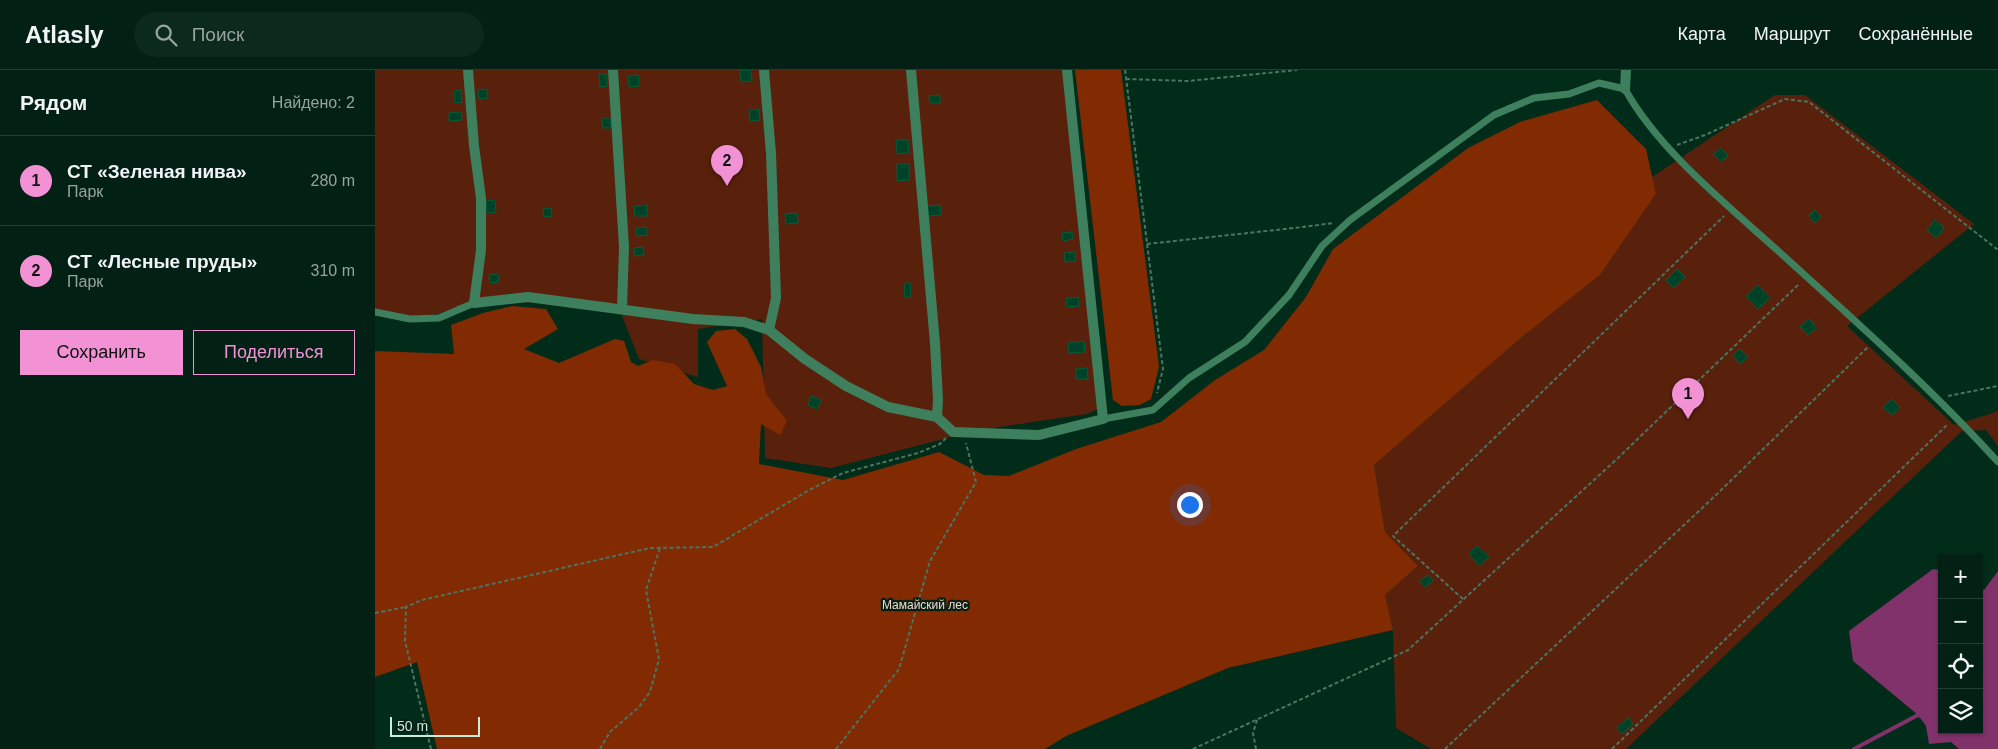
<!DOCTYPE html>
<html lang="ru">
<meta charset="utf-8">
<style>
body{margin:0;font-family:Helvetica,sans-serif;background:#0c291d;color:#f1f3f6}
.controls{position:absolute;right:15px;bottom:15px;display:grid;overflow:hidden;border-radius:0px;box-shadow:0 1px 4px #0004}
.controls button{width:45px;height:45px;display:grid;place-items:center;padding:0;border:0;border-bottom:1px solid #233e34;background:#022114;color:#f1f3f6;font:25px sans-serif}
.scale{position:absolute;left:15px;bottom:12px;width:90px;box-sizing:border-box;padding-left:5px;border:2px solid #c9edd8;border-top:0;font-size:14px;line-height:18px;white-space:nowrap;color:#c9edd8;-webkit-text-stroke:4px #082014;paint-order:stroke}
.you{position:absolute;left:814px;top:434px;width:18px;height:18px;margin:-12px;border:4px solid #fff;border-radius:50%;background:#1a73e8;box-shadow:0 0 0 8px #1a73e833}
.badge{display:grid;place-items:center;width:32px;height:32px;border-radius:50%;background:#f391d5;color:#111;font-size:16px;font-weight:700}
.pin{position:absolute;translate:-50% -41px;filter:drop-shadow(0 1px 2px #0008)}
.pin::after{content:'';position:absolute;top:26px;width:18px;height:15px;background:inherit;clip-path:polygon(0 0,100% 0,50% 100%)}
.list{margin:0;padding:0;list-style:none}
h2{display:flex;justify-content:space-between;align-items:center;height:65px;margin:0;padding:0 20px;font-size:21px}
h2 small{font-size:16px;font-weight:400;color:#96a3a0}
.list li{display:grid;grid-template-columns:32px 1fr auto;gap:15px;align-items:center;box-sizing:border-box;height:90px;padding:0 20px;border-top:1px solid #233e34}
.list b{display:block;font-size:19px;white-space:nowrap}
.list p{margin:0;font-size:16px;white-space:nowrap;color:#96a3a0}
.list em{font-size:16px;font-style:normal;color:#96a3a0}
.actions{display:flex;gap:10px;padding:15px 20px}
.actions a{flex:1;padding:11px 0;border:1px solid #f391d5;border-radius:0px;text-align:center;font-size:18px;color:#f391d5}
.actions .main{background:#f391d5;color:#111}
.icon{flex:none;width:28px;height:28px;fill:none;stroke:currentColor;stroke-width:2;stroke-linecap:round;stroke-linejoin:round}
.map{position:relative;flex:none;width:1623px;height:679px;overflow:hidden}
header{display:flex;align-items:center;gap:30px;box-sizing:border-box;height:70px;padding:0 25px;background:#022114;border-bottom:1px solid #233e34}
header strong{font-size:24px}
nav{display:flex;gap:28px;margin-inline-start:auto;font-size:18px}
.search{width:350px;height:45px;background:#0c291d;display:flex;align-items:center;gap:12px;box-sizing:border-box;padding:0 18px;border-radius:28px;color:#96a3a0;font-size:19px}
main{display:flex}
aside{flex:1;background:#022114}
.map>svg:first-child{display:block}
.green{fill:#59210c}
.forest{fill:#822a02}
.water{fill:#81326b}
.lines{fill:none;stroke-linecap:round;stroke-linejoin:round}
.stream{stroke:#81326b;stroke-width:4}
.building{fill:#004228;stroke:#015d3a}
.path{stroke:#4c7461;stroke-width:2;stroke-dasharray:4 2.5;stroke-linecap:butt}
.lane{stroke:#3e7f5e;stroke-width:7}
.street{stroke:#3e7f5e;stroke-width:10}
.labels{text-anchor:middle;dominant-baseline:central;stroke-width:4.5;stroke-linejoin:round;paint-order:stroke}
.park-label{font-size:12px;fill:#f3d8d0;stroke:#082014}
</style>
<header>
<strong>Atlasly</strong>
<div class="search"><svg class="icon" aria-label="search" viewBox="0 0 24 24"><circle cx="10" cy="10" r="6"/><path d="M15 15l6 6"/></svg>Поиск</div>
<nav><a>Карта</a><a>Маршрут</a><a>Сохранённые</a></nav>
</header>
<main>
<aside>
<h2>Рядом<small>Найдено: 2</small></h2>
<ul class="list">
<li><span class="badge">1</span><div><b>СТ «Зеленая нива»</b><p>Парк</p></div><em>280 m</em></li>
<li><span class="badge">2</span><div><b>СТ «Лесные пруды»</b><p>Парк</p></div><em>310 m</em></li>
</ul>
<div class="actions"><a class="main">Сохранить</a><a>Поделиться</a></div>
</aside>
<div class="map">
<svg width="1623" height="679" viewBox="0 0 1623 679">
<rect width="100%" height="100%" fill="#022c1a"/>
<g class="green">
<polygon points="0,0 691,0 731,335 712,344 603,360 456,398 390,388 387,249 323,259 323,307 264,289 242,233 95,232 63,244 36,247 0,240"/>
<polygon points="1400,25 1430,25 1599,154 1472,256 1579,355 1618,343 1623,340 1623,376 1611,360 1587,361 1251,679 1056,679 1021,658 1018,560 1010,525 1043,496 1010,462 999,395 1147,267 1225,205 1281,124 1277,107"/>
</g>
<g class="forest">
<polygon points="700,0 746,0 784,297 776,329 765,335 747,336 738,330"/>
<polygon points="1222,30 1271,79 1281,124 1225,205 1147,267 999,395 1010,462 1043,496 1010,525 1018,560 853,598 691,666 670,679 62,679 42,592 0,607 0,281 79,284 76,255 108,243 137,236 171,239 183,259 149,279 184,293 240,269 249,271 256,292 263,296 278,290 300,294 319,314 338,320 352,316 332,272 341,261 360,259 372,269 386,297 391,324 412,351 405,365 386,354 384,394 468,410 564,382 609,405 634,406 701,379 786,352 840,310 889,280 931,227 958,179 1093,78 1145,52"/>
</g>
<polygon class="water" points="1558,499 1567,500 1567,660 1604,660 1604,517 1609,520 1623,501 1623,679 1584,679 1576,672 1554,674 1551,656 1543,645 1478,591 1474,561"/>
<g class="lines">
<polyline class="stream" points="1479,679 1543,645 1546,646"/>
</g>
<g class="building">
<polygon points="365,0 376,0 377,11 366,12"/>
<polygon points="224,4 231,4 232,16 225,17"/>
<polygon points="263,5 264,16 254,17 253,6"/>
<polygon points="112,19 113,28 104,29 103,20"/>
<polygon points="86,20 87,32 80,33 79,21"/>
<polygon points="565,25 565,33 555,33 554,26"/>
<polygon points="384,39 385,50 375,51 374,40"/>
<polygon points="86,42 87,50 74,51 74,43"/>
<polygon points="235,48 236,58 228,58 227,49"/>
<polygon points="521,70 533,70 534,83 522,84"/>
<polygon points="1346,78 1353,86 1346,92 1338,84"/>
<polygon points="522,94 534,94 534,110 522,111"/>
<polygon points="120,130 121,142 112,143 111,131"/>
<polygon points="272,135 272,146 260,146 259,136"/>
<polygon points="565,135 566,145 553,146 552,136"/>
<polygon points="176,138 177,146 169,147 168,139"/>
<polygon points="1440,140 1446,146 1440,153 1434,146"/>
<polygon points="422,143 423,153 411,154 410,144"/>
<polygon points="1560,150 1569,158 1561,168 1552,160"/>
<polygon points="271,157 272,165 262,166 261,158"/>
<polygon points="697,162 698,169 688,171 687,163"/>
<polygon points="268,177 269,185 260,186 259,178"/>
<polygon points="700,182 701,191 690,192 689,183"/>
<polygon points="1302,199 1310,207 1299,218 1291,210"/>
<polygon points="123,204 124,212 115,213 114,205"/>
<polygon points="530,213 536,213 535,227 529,227"/>
<polygon points="1383,215 1395,227 1383,239 1371,226"/>
<polygon points="703,227 704,236 692,237 691,229"/>
<polygon points="1434,249 1442,258 1433,265 1425,257"/>
<polygon points="709,271 710,282 694,283 693,273"/>
<polygon points="1365,279 1373,287 1365,294 1358,285"/>
<polygon points="712,298 713,309 702,309 701,299"/>
<polygon points="436,326 446,330 442,339 433,335"/>
<polygon points="1517,329 1525,337 1517,345 1508,337"/>
<polygon points="1102,476 1114,487 1105,496 1094,484"/>
<polygon points="1053,505 1058,511 1050,517 1045,511"/>
<polygon points="1253,648 1258,654 1247,664 1242,658"/>
</g>
<g class="lines">
<g class="path">
<polyline points="750,0 788,299 782,323"/>
<polyline points="751,9 813,11 922,0"/>
<polyline points="1302,75 1330,65 1410,29 1434,32 1623,180"/>
<polyline points="772,174 928,157 958,153"/>
<polyline points="1573,326 1623,316"/>
<polyline points="1088,529 1018,466 1349,146"/>
<polyline points="0,543 31,537"/>
<polyline points="56,679 30,571 31,537 47,530 275,478 338,477 436,419 468,403 543,383 565,374 571,368"/>
<polyline points="225,679 235,662 264,637 275,622 284,589 271,520 285,478"/>
<polyline points="461,679 524,599 555,491 601,412 591,373"/>
<polyline points="818,679 1033,580 1243,388 1424,214"/>
<polyline points="881,679 878,663 882,650"/>
<polyline points="1070,679 1341,425 1494,276"/>
<polyline points="1237,679 1573,354"/>
</g>
<g class="lane">
<polyline points="0,242 35,249 64,248 99,233"/>
<path d="M728 349 778 340 814 308 870 272 914 225 947 176 975 150 1119 45 1159 28 1194 24 1224 13 1250 19C1282 78 1350 133 1401 179 1477 248 1554 316 1623 392"/>
</g>
<g class="street">
<polyline points="93,0 99,76 106,128 106,180 99,233 153,227 318,249 369,252 394,260 430,289 471,316 513,337 562,347 578,362 664,365 728,349 692,0"/>
<polyline points="238,0 249,177 247,239"/>
<polyline points="389,0 396,83 401,228 394,260"/>
<polyline points="536,0 560,273 563,330 562,347"/>
<polyline points="1250,19 1251,0"/>
</g>
</g>
<g class="labels">
<g class="park-label">
<text x="550" y="535">Мамайский лес</text>
</g>
</g>
</svg>
<div class="controls">
<button>+</button>
<button>−</button>
<button><svg class="icon" aria-label="locate" viewBox="0 0 24 24"><circle cx="12" cy="12" r="6"/><path d="M12 2v4M12 18v4M2 12h4M18 12h4"/></svg></button>
<button><svg class="icon" aria-label="layers" viewBox="0 0 24 24"><path d="M12 4l9 5-9 5-9-5zM3 14l9 5 9-5"/></svg></button>
</div>
<div class="scale">50 m</div>
<div class="you"></div>
<div class="pin badge" style="left:1313px;top:349px">1</div>
<div class="pin badge" style="left:352px;top:116px">2</div>
</div>
</main>
